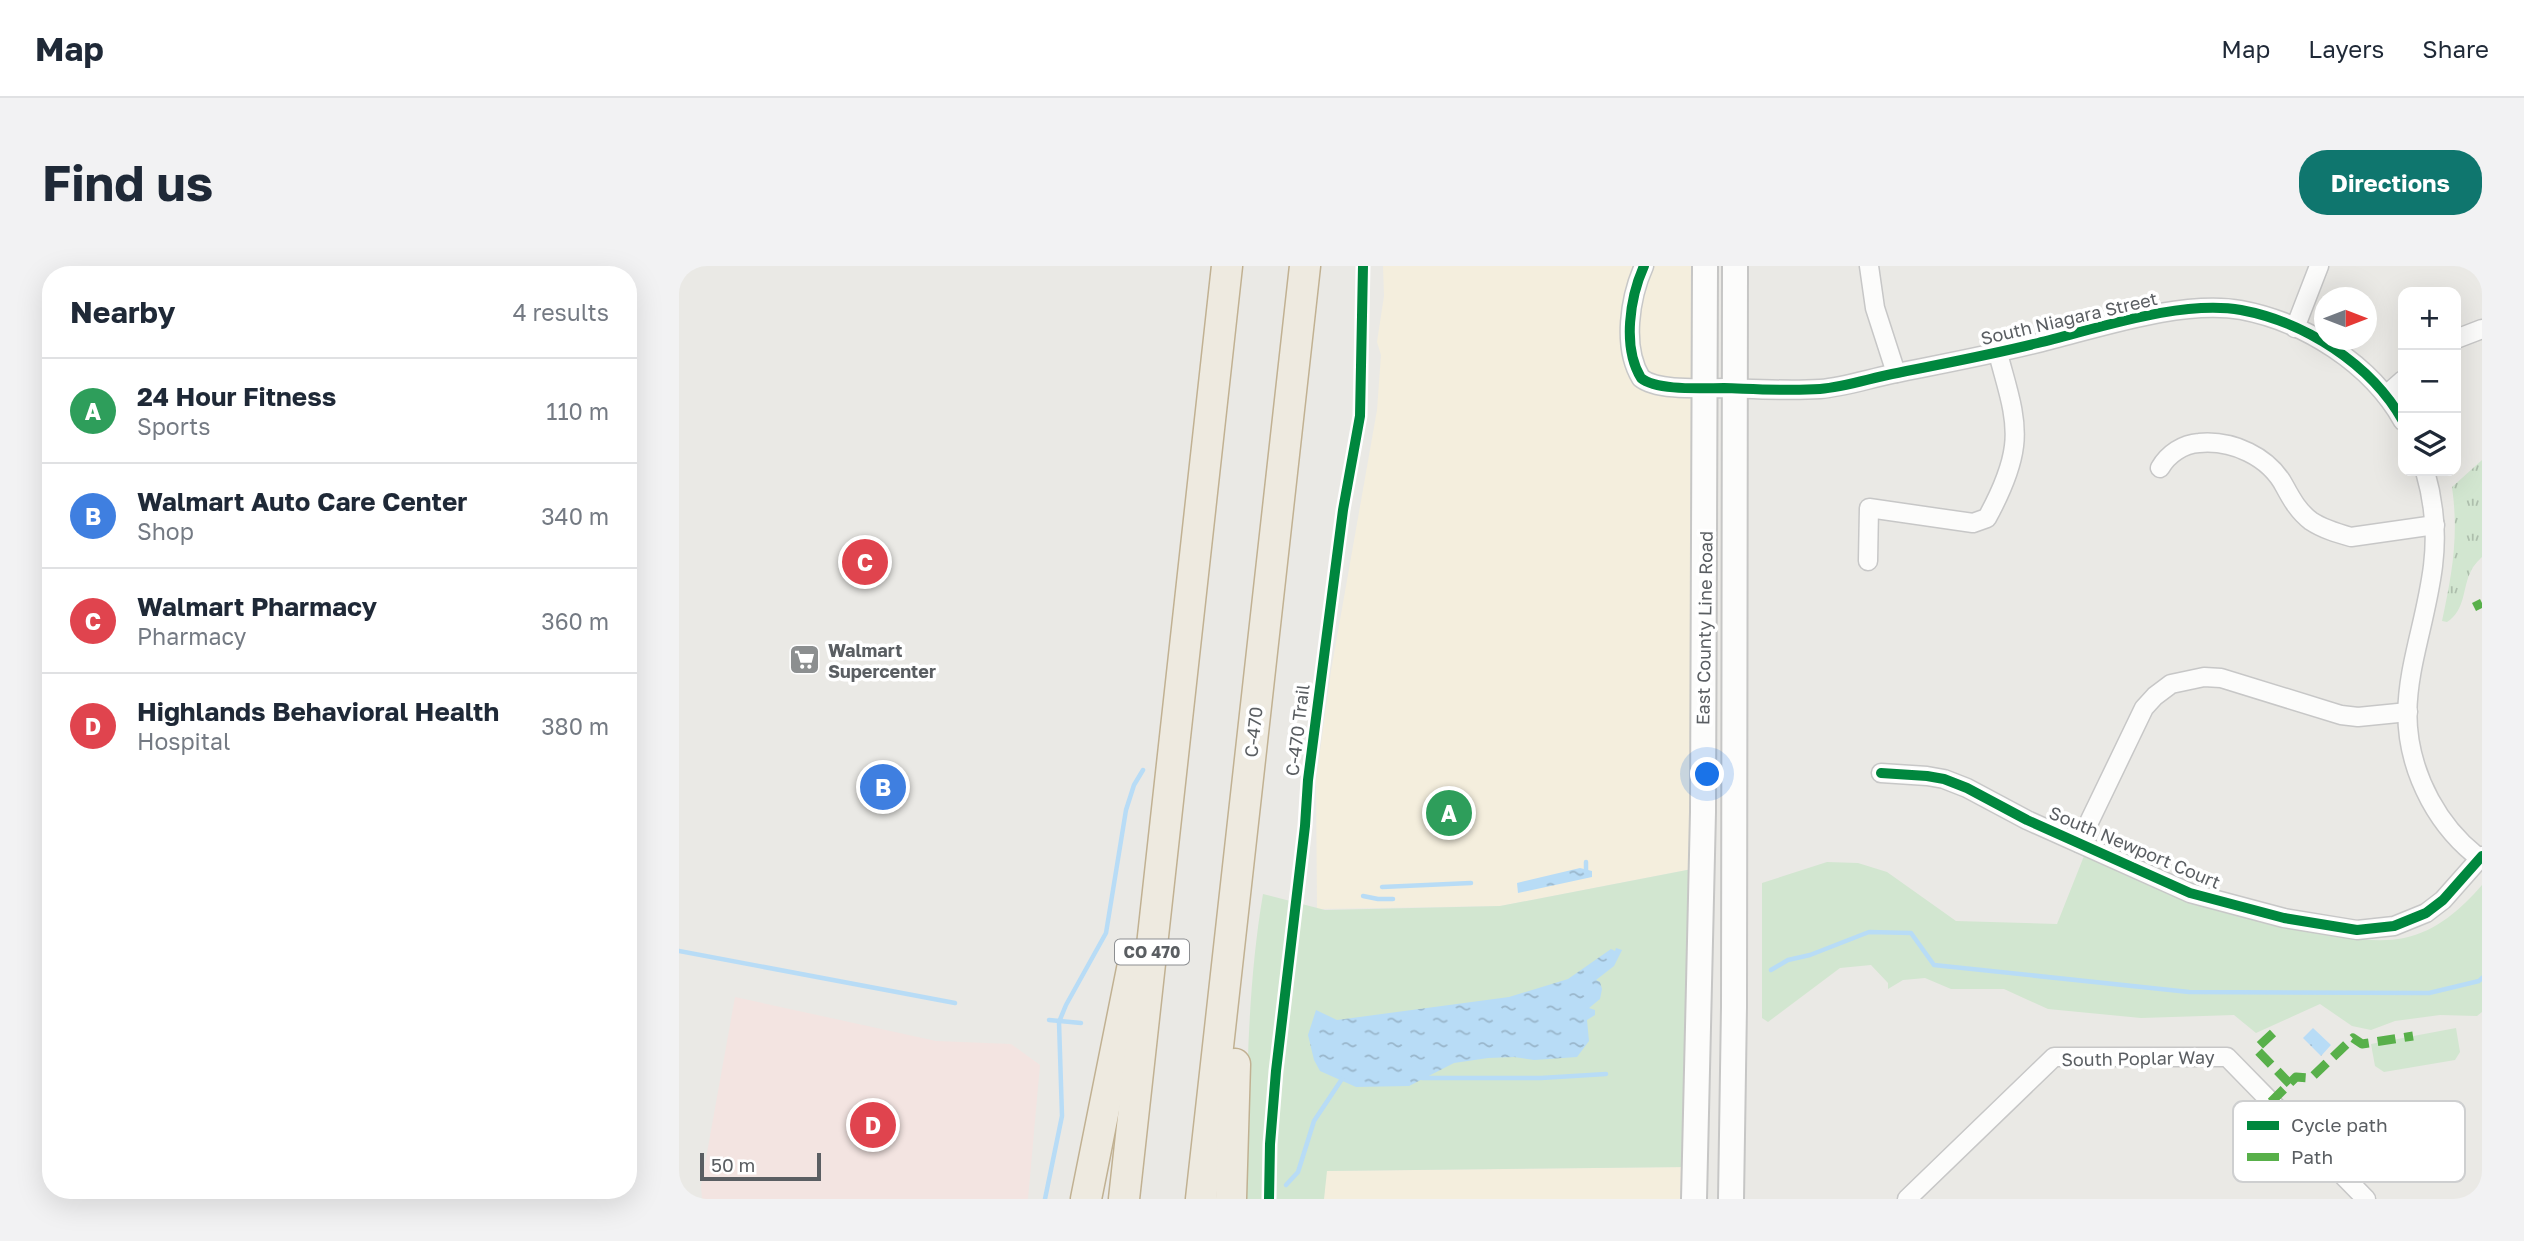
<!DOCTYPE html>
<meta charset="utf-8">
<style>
body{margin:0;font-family:"Golos Text",sans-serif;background:#f2f2f3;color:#1f2937}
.controls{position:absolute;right:21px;top:21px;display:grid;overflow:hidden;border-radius:14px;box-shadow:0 7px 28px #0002}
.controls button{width:63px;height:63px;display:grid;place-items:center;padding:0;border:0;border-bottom:2px solid #e0e1e3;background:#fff;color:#1f2937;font:35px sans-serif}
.compass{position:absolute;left:1635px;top:21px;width:63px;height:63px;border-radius:50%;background:#fff;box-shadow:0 7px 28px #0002;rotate:90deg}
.scale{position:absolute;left:21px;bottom:18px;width:121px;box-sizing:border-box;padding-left:7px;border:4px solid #5a5e62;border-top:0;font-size:19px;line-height:24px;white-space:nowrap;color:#5a5e62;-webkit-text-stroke:5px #fff;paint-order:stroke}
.you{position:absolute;left:1029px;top:509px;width:24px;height:24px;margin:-18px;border:5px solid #fff;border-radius:50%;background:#1a73e8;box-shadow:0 0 0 10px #1a73e833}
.badge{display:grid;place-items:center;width:46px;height:46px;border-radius:50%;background:#0f766e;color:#fff;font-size:23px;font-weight:700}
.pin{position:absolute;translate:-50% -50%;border:4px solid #fff;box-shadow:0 2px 7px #0006}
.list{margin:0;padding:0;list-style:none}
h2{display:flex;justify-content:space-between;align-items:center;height:91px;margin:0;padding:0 28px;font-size:30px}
h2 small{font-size:23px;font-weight:400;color:#747a83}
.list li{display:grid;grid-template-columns:46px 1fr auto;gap:21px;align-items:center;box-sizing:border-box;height:105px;padding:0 28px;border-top:2px solid #e0e1e3}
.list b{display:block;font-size:26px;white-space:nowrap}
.list p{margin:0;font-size:23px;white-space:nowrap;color:#747a83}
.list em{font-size:23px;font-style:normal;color:#747a83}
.icon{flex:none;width:38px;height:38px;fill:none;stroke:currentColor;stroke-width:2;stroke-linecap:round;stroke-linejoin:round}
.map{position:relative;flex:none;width:1803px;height:933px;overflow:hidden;border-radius:28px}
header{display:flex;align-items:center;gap:42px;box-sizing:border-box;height:98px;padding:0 35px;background:#fff;border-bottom:2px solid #e0e1e3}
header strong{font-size:33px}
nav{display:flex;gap:38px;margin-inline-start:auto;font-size:24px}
.intro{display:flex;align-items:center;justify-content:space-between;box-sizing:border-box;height:168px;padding:0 42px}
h1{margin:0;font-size:49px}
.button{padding:18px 32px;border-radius:28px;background:#0f766e;color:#fff;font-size:24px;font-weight:700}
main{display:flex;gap:42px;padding:0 42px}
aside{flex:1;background:#fff;border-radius:28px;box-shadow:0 7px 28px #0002}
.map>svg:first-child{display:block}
.commercial{fill:#f4eedd}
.medical{fill:#f3e4e1}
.grass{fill:#d2e6d0}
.park{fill:url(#park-tufts)}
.water{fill:url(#water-ripples)}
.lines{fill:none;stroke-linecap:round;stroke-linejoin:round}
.stream{stroke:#b8dcf6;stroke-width:4.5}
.minor-casing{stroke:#c7c7c7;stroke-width:21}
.secondary-casing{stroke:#c6c6c5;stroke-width:28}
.motorway-casing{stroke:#c1b192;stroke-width:33}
.minor{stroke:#fcfcfb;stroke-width:18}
.secondary{stroke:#fcfcfb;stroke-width:24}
.motorway{stroke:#eeeae0;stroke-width:30}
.quiet{stroke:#58b04a;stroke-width:9;stroke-dasharray:18 9;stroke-linecap:butt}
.cycleway-casing{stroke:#fff;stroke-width:15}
.cycleway{stroke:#00873e;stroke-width:10}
.labels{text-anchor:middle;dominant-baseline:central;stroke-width:7;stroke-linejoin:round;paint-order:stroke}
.shield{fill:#fff;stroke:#8c8e91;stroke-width:2}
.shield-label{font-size:16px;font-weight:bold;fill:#5a5e62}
.street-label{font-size:18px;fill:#5a5e62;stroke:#fff}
.poi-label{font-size:18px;font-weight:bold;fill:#5a5e62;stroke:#fff;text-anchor:start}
.key{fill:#fff;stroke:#cecfd0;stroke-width:2}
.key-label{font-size:19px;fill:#5a5e62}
</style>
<header>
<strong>Map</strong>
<nav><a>Map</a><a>Layers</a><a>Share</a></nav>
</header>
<div class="intro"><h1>Find us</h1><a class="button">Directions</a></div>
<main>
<aside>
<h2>Nearby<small>4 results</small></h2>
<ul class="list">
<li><span class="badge" style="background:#2e9e5b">A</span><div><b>24 Hour Fitness</b><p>Sports</p></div><em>110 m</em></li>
<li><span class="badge" style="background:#3f7fe0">B</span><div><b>Walmart Auto Care Center</b><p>Shop</p></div><em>340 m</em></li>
<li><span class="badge" style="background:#e0444e">C</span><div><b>Walmart Pharmacy</b><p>Pharmacy</p></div><em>360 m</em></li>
<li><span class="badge" style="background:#e0444e">D</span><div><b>Highlands Behavioral Health</b><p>Hospital</p></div><em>380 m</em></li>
</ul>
</aside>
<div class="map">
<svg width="1803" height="933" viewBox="0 0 1803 933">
<defs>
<pattern id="park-tufts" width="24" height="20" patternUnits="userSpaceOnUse" patternTransform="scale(1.75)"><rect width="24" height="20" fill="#d2e6d0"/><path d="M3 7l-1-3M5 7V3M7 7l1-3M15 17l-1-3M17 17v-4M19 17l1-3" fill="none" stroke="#adbeac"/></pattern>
<pattern id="water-ripples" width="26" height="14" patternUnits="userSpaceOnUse" patternTransform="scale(1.75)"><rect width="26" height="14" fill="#b8dcf6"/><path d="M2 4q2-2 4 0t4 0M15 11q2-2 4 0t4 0" fill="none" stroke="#99b6cb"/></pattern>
</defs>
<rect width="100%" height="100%" fill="#eae9e5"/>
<g class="commercial">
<polygon points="704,0 1017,0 1013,603 821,640 638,643 637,514 652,405 698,144 702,89 698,76 705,30"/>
<polygon points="1009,901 1008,933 645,933 647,905"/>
</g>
<polygon class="medical" points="56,731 257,775 332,778 361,799 349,933 23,933 22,920"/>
<g class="grass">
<path d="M1405 590 1486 622V625C1530 640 1574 651 1620 661 1653 668 1691 679 1725 672 1758 665 1782 643 1803 619V746L1798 750 1761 749 1716 755 1692 764 1673 760 1641 738 1577 767 1555 749 1462 752 1369 743 1325 723H1272L1246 712 1224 714 1209 723V717L1192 699 1161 702 1089 756 1083 752V617L1148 596 1179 597 1208 606 1277 655 1378 658Z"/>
<path d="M1013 603 1009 901 648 905 645 933H566C568 832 567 728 584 628L646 644 821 640Z"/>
<polygon points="1777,762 1781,786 1776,794 1705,806 1696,800 1692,778"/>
</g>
<path class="park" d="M1803 194V291C1799 295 1794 300 1792 305 1783 322 1787 344 1768 356L1763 355C1773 308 1780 270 1773 221Z"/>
<g class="water">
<polygon points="901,602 913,605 913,611 839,627 838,617"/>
<polygon points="937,682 943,684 935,700 917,714 921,716 923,723 921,733 910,742 916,744 916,749 908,754 910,775 898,791 855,794 835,791 809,792 775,797 730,820 677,821 641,805 635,794 629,769 637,744 658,754 830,731 889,713 932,683 936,685"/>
<polygon points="1634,762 1652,779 1642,790 1624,772"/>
</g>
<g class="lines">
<g class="stream">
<polyline points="907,605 907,596"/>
<polyline points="703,621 792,617"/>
<polyline points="684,630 699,633 714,633"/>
<polyline points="0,685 276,737"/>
<polyline points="1092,704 1109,694 1131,689 1190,666 1232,667 1255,699 1510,726 1750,727 1800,715 1803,712"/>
<polyline points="370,754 402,757"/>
<polyline points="743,812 862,812 927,808"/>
<polyline points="607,919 619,906 635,855 663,813"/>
<polyline points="366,933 383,850 380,756 387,739 427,667 447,544 455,519 464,504"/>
</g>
<defs>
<g id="minor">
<path d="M965 0C951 31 943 81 962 112 978 125 1023 122 1045 122 1077 123 1109 125 1141 123 1165 121 1189 113 1213 108 1262 98 1311 89 1359 77 1417 63 1503 33 1562 44 1626 56 1692 98 1724 155"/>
<polyline points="1190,0 1196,42 1217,107"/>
<polyline points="1616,62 1640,0"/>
<polyline points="1777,73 1803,63"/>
<polyline points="1707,129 1724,114"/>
<path d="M1481 202C1489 188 1504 178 1520 177 1553 174 1590 190 1606 221 1613 234 1620 246 1632 255 1644 263 1658 267 1672 271L1756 259"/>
<path d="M1746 205C1755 236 1758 268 1754 300 1743 387 1704 446 1751 534 1764 558 1781 578 1803 594"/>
<path d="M1189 295 1190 242 1294 257 1308 252C1320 230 1332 205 1335 180 1339 149 1326 116 1319 87"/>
<polyline points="1202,507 1248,510 1265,513 1288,522 1348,554 1511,627 1605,652 1678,664 1715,660 1747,647 1764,634 1803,590"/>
<polyline points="1400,577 1465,442 1476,430 1492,418 1525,411 1542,412 1662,449 1679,451 1729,446"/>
<polyline points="1228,933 1375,791 1548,791 1687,933"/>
</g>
<g id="secondary">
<polyline points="1015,933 1024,546 1026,0"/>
<polyline points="1052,933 1055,741 1056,0"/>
</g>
<g id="motorway">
<polyline points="407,933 454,698"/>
<polyline points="445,933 548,0"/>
<polyline points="522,933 626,0"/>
<polyline points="552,933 556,798"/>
</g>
</defs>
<use href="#minor" class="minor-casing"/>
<use href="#secondary" class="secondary-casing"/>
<use href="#motorway" class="motorway-casing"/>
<use href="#minor" class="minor"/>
<use href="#secondary" class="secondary"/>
<use href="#motorway" class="motorway"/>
<g class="quiet">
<polyline points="1795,341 1803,337"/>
<polyline points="1594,767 1577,783 1611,818"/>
<polyline points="1592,836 1617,811 1632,812 1674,772 1683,778 1734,770"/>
</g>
<defs>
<g id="cycleway">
<path d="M965 0C951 31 943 81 962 112 978 125 1023 122 1045 122 1077 123 1109 125 1141 123 1165 121 1189 113 1213 108 1262 98 1311 89 1359 77 1417 63 1503 33 1562 44 1626 56 1692 98 1724 155"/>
<polyline points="1202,507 1248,510 1265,513 1288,522 1348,554 1511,627 1605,652 1678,664 1715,660 1747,647 1764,634 1803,590"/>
<polyline points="590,933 591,878 597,805 626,560 629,514 664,244 681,150 684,0"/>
</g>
</defs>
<use href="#cycleway" class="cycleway-casing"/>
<use href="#cycleway" class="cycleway"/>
</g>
<defs>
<symbol id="supermarket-square" viewBox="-11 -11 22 22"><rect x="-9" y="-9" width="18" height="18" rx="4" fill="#8c8f90" stroke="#fff"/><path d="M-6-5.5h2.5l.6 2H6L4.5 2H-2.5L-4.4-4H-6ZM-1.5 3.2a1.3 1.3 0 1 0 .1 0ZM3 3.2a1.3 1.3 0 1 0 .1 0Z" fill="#fff"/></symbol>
</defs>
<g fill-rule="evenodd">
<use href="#supermarket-square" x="108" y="376" width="35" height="35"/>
</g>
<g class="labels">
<rect class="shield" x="436" y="673.5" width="74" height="25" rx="5"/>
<g class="shield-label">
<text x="473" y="686">CO 470</text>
</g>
<g class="street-label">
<text transform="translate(1390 52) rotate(-13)">South Niagara Street</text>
<text transform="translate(1025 362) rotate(-89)">East County Line Road</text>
<text transform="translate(618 464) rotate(-83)">C-470 Trail</text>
<text transform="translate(574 466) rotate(-84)">C-470</text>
<text transform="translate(1456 581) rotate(23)">South Newport Court</text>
<text transform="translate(1459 792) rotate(-1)">South Poplar Way</text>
</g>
<g class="poi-label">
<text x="149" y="384">Walmart<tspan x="149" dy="21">Supercenter</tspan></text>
</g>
</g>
<rect x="1554" y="835" width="232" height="81" rx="10" class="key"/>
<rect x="1568" y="855" width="32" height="9" fill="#00873e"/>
<rect x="1568" y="887" width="32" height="8" fill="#58b04a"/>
<g class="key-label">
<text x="1612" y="866">Cycle path</text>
<text x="1612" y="898">Path</text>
</g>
</svg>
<div class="controls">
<button>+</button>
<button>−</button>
<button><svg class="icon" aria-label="layers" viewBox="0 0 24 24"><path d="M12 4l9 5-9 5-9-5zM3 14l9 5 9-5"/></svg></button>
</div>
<svg class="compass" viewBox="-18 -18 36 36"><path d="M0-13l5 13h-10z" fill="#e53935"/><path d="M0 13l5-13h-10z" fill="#747a83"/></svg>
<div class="scale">50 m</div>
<div class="you"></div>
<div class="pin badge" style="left:770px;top:547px;background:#2e9e5b">A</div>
<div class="pin badge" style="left:204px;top:521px;background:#3f7fe0">B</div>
<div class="pin badge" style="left:186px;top:296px;background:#e0444e">C</div>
<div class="pin badge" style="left:194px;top:859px;background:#e0444e">D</div>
</div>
</main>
